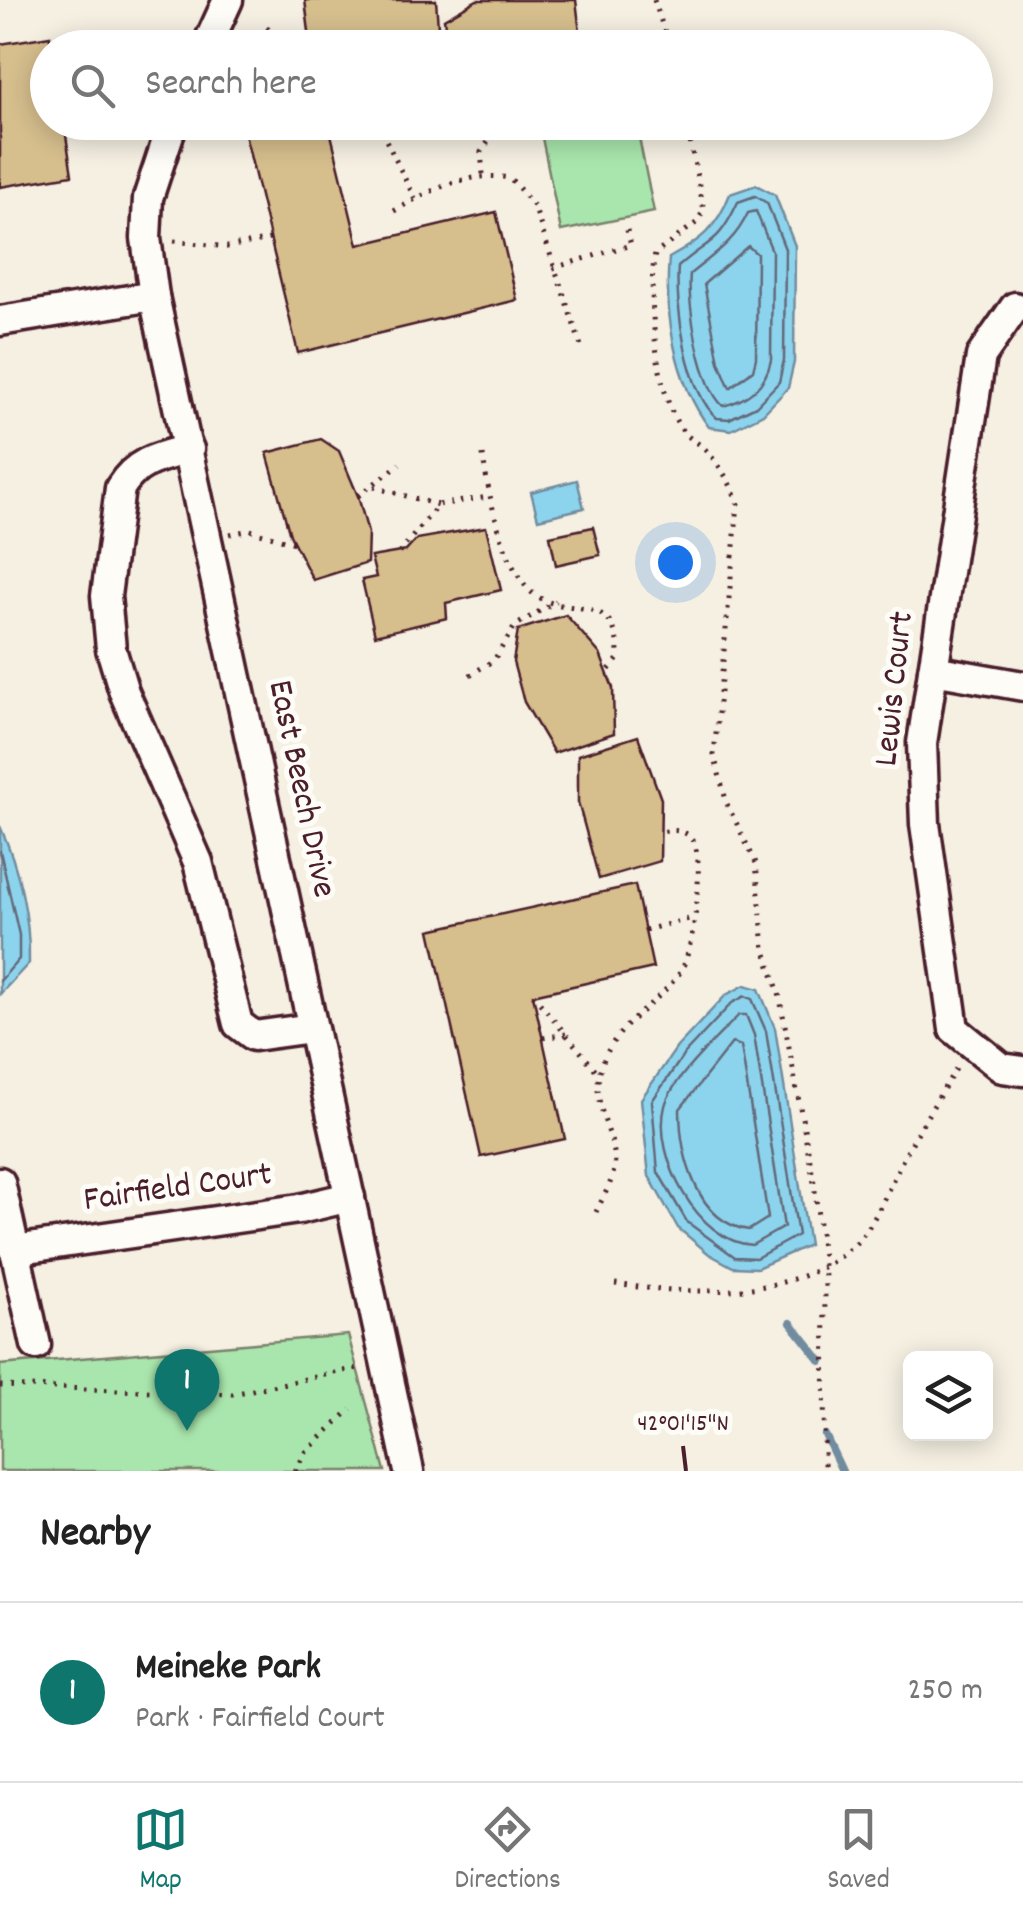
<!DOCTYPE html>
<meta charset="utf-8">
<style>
body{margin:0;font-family:Dekko,sans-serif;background:#f2f2f2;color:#222}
.controls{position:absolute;right:30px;bottom:30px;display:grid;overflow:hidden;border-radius:15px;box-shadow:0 5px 25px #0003}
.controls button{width:90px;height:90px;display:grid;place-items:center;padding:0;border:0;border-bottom:2px solid #e0e0e0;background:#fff;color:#222;font:50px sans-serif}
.you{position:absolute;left:675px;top:562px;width:35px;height:35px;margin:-25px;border:8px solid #fff;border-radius:50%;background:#1a73e8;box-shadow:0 0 0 15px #1a73e833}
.badge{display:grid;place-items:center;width:65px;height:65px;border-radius:50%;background:#0f766e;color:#fff;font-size:32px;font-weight:700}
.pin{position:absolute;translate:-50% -82px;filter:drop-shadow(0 2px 5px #0008)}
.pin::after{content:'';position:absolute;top:52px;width:35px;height:30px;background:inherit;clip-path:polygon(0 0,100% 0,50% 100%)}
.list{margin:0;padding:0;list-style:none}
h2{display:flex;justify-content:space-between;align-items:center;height:130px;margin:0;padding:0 40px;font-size:42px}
h2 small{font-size:32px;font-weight:400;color:#767676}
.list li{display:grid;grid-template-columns:65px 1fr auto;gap:30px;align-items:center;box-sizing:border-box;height:180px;padding:0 40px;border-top:2px solid #e0e0e0}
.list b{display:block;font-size:38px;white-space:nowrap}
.list p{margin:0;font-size:32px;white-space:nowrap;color:#767676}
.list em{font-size:32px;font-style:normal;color:#767676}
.icon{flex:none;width:55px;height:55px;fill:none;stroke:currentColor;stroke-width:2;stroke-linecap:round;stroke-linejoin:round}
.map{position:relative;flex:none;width:1023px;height:1471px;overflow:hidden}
.search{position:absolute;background:#fff;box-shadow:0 5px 25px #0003;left:30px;right:30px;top:30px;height:110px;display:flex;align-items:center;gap:25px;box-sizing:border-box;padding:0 35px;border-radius:55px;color:#767676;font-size:38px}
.sheet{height:310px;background:#fff}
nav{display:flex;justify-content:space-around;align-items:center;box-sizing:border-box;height:140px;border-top:2px solid #e0e0e0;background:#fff;font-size:28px;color:#767676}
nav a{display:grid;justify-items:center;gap:5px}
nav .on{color:#0f766e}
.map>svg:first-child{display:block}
.green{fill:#a9e6ad;stroke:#7a826c;stroke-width:2.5}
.water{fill:#8cd4ed;stroke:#728c9f;stroke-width:2.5}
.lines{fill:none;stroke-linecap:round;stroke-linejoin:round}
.shore{stroke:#646779;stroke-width:2.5}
.stream{stroke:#728c9f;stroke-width:8}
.building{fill:#d6be8d;stroke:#4a1f2b;stroke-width:2.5}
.street-casing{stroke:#4a1f2b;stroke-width:35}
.path{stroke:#4a1f2b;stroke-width:5;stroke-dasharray:2.5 8;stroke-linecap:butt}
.street{stroke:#fdfcf7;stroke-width:28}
.ticks{fill:none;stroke:#4a1f2b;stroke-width:4}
.labels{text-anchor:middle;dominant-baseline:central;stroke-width:10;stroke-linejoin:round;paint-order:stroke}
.street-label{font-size:35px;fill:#4a1f2b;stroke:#fdfcf7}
.ticks-label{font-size:25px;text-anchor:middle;fill:#4a1f2b;stroke:#fdfcf7;stroke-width:10;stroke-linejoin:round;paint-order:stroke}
</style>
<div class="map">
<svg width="1023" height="1471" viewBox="0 0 1023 1471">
<rect width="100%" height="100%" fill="#f5f0e2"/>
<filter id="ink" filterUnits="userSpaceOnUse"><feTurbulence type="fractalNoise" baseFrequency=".01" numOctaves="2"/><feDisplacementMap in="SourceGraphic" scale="20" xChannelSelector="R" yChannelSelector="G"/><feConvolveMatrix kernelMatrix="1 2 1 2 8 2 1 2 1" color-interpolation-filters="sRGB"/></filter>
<g filter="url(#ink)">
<g class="green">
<polygon points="539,123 636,123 654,212 561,231"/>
<polygon points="348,1335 385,1471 0,1471 0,1365"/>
</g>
<g class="water">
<path d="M756 185 775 195 795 246 794 362 788 388 763 414 731 430 709 427C675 382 664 314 669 258 700 241 717 228 730 194Z"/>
<polygon points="577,480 584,508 538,519 531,492"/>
<path d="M0 826C19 868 30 917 29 963L0 994Z"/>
<polygon points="745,985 759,989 775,1028 809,1245 757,1268 733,1267 709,1254 678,1228 649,1176 641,1099 677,1047 726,995"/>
</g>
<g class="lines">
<g class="shore">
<path d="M755 196 767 203 785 249 784 360 779 382 756 406 729 419 717 418C686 390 675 306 678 267 710 238 717 247 738 202Z"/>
<path d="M756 211 772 251 771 360C766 385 748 400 723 406 700 385 687 305 690 274 714 254 734 243 748 213Z"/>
<polygon points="748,246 757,254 756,358 753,370 730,388 719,362 704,284"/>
<polyline points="0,851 19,935 19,959 0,981"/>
<polygon points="745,996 752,999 766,1031 798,1235 756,1258 735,1257 687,1222 658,1172 652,1101 685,1053 732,1003"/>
<path d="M739 1015H746L754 1035 784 1227 752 1245C698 1242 652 1156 665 1106 672 1078 719 1036 739 1015Z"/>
<path d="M732 1043 741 1046 768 1218 749 1230C696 1223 680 1153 680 1109Z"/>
</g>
<g class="stream">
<polyline points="791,1323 821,1361"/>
<polyline points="825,1435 842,1471"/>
</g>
</g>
<g class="building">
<polygon points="305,0 436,0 439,40 426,48 311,48"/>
<polygon points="477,0 576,0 581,41 568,48 448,48 444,19"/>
<polygon points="50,36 48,122 64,122 72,175 0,187 0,44"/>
<polygon points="276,122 328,122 358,245 496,212 517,300 298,353 244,130"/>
<polygon points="321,439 339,451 358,496 368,533 367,563 313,580 290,535 267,453"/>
<polygon points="486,527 501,590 446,603 447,618 375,635 362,580 376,577 371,557 406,551 417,539"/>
<polygon points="593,527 600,555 556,565 550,536"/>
<polygon points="566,615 600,654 613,688 614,733 554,753 524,702 513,662 518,630"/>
<polygon points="638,736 661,799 660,861 599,879 578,802 578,755"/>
<polygon points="635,885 653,968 533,995 565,1139 481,1157 430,930"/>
</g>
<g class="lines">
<defs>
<g id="street">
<polyline points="206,48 228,0"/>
<polyline points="173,122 148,198 146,238 154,296 409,1471"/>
<polyline points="1015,307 981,356 922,743 925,824 954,1029 1002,1068 1023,1071"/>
<polyline points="0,321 154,296"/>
<path d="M189 449C159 457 136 461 120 488L106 596 111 649 124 692 198 862 238 1024 254 1036 312 1028"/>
<polyline points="933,670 1023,686"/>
<polyline points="0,1182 36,1345"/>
<polyline points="14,1250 299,1209 350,1197"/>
</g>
</defs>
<use href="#street" class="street-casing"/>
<g class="path">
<polyline points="654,0 670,48"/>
<polyline points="267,27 291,48"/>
<polyline points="377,122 415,199"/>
<path d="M686 122 704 210 696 223 655 254C647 295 656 396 682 430 688 438 699 443 706 450 721 467 731 483 738 504L714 755 727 804 756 863 764 948 779 993 814 1183 825 1273 824 1471"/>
<polyline points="483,174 481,152 502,122"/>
<path d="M394 211C431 190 466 171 510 178L534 206 582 349"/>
<polyline points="174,241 227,247 270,239"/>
<polyline points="553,268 631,245 627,230"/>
<path d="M483 455C487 490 505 578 538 597 573 618 619 590 618 659L607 672"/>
<polyline points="374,487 438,505"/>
<polyline points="358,496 400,464"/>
<polyline points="230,534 250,530 294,543"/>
<polyline points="399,553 438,505 488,497"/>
<polyline points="470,675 494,660 515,626 556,601"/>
<polyline points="645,930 693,918"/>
<polyline points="533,995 600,1075"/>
<polyline points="543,1038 566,1034"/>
<path d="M596 1212C602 1199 612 1183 614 1169 620 1138 587 1106 602 1064 617 1022 657 1006 681 971 693 952 708 852 690 836 680 829 672 830 661 832"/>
<path d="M615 1284C690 1295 814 1302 866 1231 880 1211 890 1185 901 1163 919 1129 939 1096 959 1064"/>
<polyline points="0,1386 233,1394 363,1367"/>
<polyline points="295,1471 306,1452 351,1409"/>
</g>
<use href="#street" class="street"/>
</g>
</g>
<path class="ticks" d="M683 1446 686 1471"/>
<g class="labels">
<g class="street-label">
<text transform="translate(896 689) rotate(-84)">Lewis Court</text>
<text transform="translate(300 789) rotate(78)">East Beech Drive</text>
<text transform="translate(178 1189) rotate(-8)">Fairfield Court</text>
</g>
</g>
<g class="ticks-label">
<text x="683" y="1430">42°01'15"N</text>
</g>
</svg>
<div class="controls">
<button><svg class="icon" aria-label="layers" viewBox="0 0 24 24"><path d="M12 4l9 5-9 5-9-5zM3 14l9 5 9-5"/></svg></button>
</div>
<div class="you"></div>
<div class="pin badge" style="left:187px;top:1431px">1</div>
<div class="search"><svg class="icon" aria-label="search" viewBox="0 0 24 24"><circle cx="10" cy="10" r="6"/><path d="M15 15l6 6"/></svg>Search here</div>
</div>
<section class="sheet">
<h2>Nearby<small></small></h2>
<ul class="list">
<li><span class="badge">1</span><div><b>Meineke Park</b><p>Park · Fairfield Court</p></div><em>250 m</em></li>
</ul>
</section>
<nav>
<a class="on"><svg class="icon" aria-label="map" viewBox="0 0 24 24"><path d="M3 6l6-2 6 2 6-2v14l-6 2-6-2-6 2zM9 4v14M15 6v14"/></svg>Map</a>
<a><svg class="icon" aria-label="directions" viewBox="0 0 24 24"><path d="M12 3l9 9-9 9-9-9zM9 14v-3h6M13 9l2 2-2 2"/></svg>Directions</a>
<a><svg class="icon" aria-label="saved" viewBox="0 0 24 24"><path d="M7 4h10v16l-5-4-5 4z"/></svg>Saved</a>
</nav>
